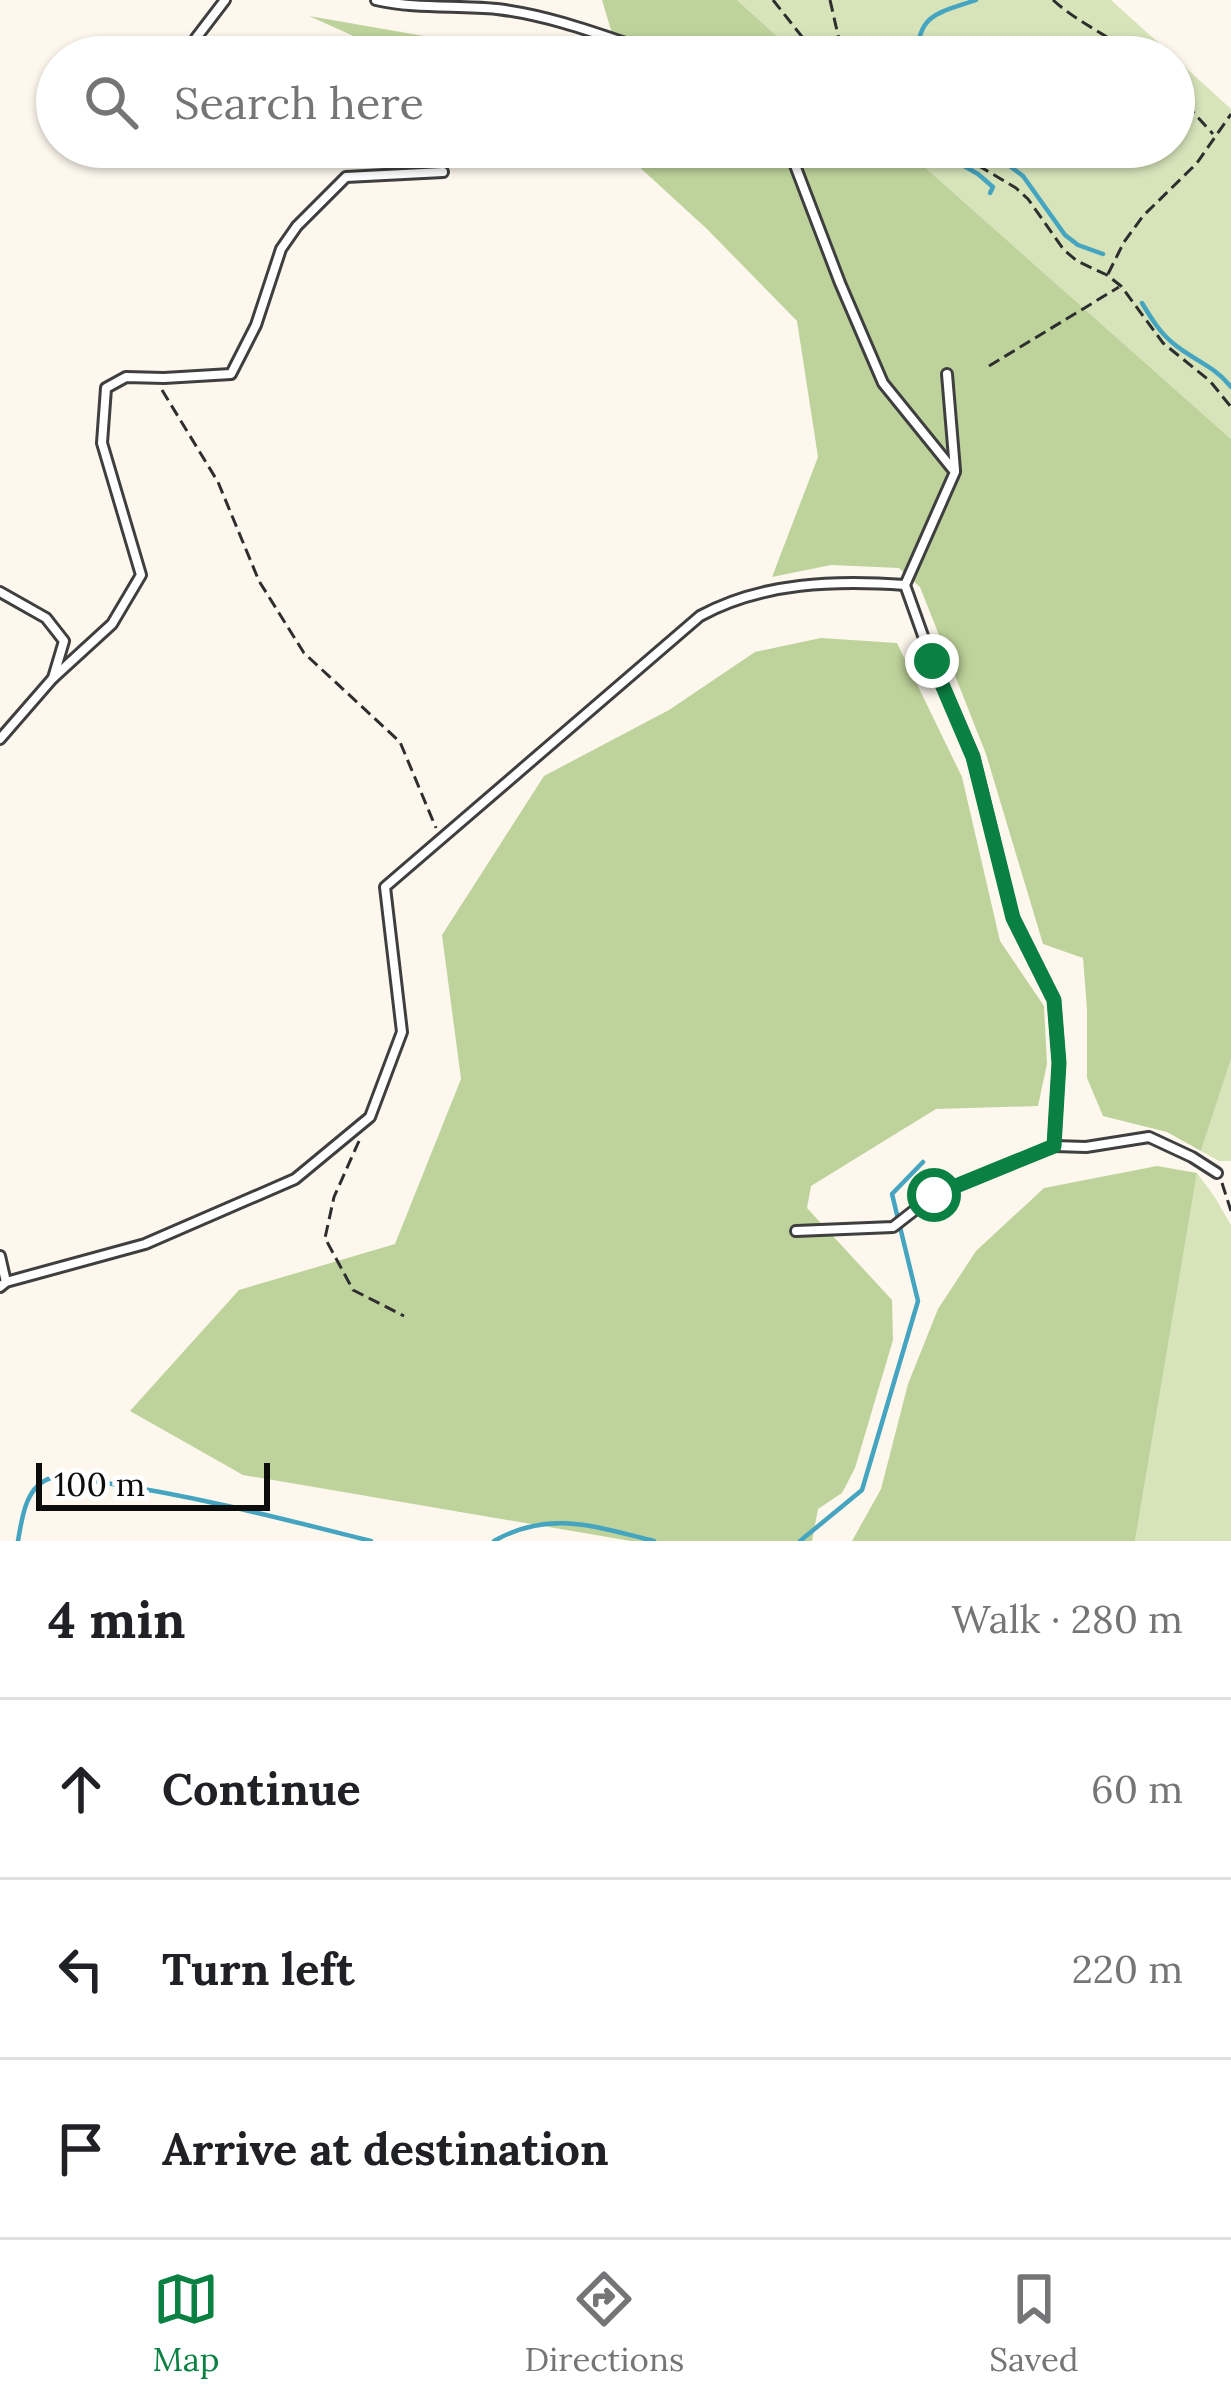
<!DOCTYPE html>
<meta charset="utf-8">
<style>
body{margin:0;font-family:Lora,serif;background:#f6f6f6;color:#202124}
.scale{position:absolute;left:36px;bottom:30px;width:234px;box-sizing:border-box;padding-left:12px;border:6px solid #0c0c0c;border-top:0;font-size:33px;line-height:42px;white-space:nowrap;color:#0c0c0c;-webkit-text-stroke:9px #fff;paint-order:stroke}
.stop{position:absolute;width:36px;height:36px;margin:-27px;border:9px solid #0b8043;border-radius:50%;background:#fff}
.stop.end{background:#0b8043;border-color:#fff;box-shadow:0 3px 12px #0008}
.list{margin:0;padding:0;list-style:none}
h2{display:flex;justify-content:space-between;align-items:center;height:156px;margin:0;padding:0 48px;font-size:51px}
h2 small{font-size:39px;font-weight:400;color:#757577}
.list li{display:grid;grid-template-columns:78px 1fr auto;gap:36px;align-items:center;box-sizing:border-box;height:180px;padding:0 48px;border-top:3px solid #e0e0e0}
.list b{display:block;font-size:45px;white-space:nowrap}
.list em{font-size:39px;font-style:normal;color:#757577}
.icon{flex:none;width:66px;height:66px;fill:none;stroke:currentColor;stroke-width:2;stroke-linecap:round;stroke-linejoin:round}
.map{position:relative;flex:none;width:1231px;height:1541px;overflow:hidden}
.search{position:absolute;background:#fff;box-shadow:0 3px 9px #0004;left:36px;right:36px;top:36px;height:132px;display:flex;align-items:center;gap:30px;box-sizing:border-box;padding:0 42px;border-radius:66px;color:#757577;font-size:45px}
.sheet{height:696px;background:#fff}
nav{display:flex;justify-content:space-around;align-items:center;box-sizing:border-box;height:168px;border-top:3px solid #e0e0e0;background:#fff;font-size:33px;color:#757577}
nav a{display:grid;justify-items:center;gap:6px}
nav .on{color:#0b8043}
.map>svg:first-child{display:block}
.green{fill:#d7e4ba}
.forest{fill:#bed39b}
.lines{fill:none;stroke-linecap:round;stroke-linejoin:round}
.stream{stroke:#45a4bf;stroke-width:4.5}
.lane-casing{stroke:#3f3f3f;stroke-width:14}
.path{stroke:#2e2e2e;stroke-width:3;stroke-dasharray:12 6;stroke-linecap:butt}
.lane{stroke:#fff;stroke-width:8}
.route{stroke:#0b8043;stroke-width:15}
</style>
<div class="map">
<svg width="1231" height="1541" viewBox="0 0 1231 1541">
<rect width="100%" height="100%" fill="#fdf7ed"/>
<g class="green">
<polygon points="737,0 1111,0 1174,57 800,57"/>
<polygon points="1174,57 1231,109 1231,439 902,147 1174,147"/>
<polygon points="1231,1059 1231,1161 1219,1161 1201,1151"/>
<polygon points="1197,1173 1214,1196 1231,1225 1231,1541 1135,1541"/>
</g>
<g class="forest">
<polygon points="602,0 737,0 800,57 619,57"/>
<polygon points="309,16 544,57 400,57"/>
<polygon points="599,147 902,147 1231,439 1231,1059 1201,1151 1167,1132 1103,1116 1087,1078 1087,1009 1083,958 1043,944 986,754 920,587 899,568 831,565 772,577 818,457 797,321 707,229 636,164"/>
<polygon points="821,638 897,643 962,777 1000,941 1044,1006 1047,1064 1038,1106 936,1109 811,1186 807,1208 892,1300 893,1340 855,1468 842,1493 818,1509 812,1541 631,1541 243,1475 130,1411 239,1290 395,1244 461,1079 442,935 544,776 669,710 755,652"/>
<polygon points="1157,1166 1197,1173 1135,1541 852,1541 881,1489 908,1384 938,1309 976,1251 1044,1188"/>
</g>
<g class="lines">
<g class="stream">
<path d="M917 57C918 13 939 13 976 0"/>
<polyline points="985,147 999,163 1007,164 1023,176 1065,235 1078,245 1103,254"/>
<polyline points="957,162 978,174 993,187 990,193"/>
<path d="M1142 303C1151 318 1160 333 1174 344 1193 360 1215 366 1231 387"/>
<path d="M18 1541C22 1519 25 1486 51 1478 67 1474 90 1481 106 1483 196 1496 283 1519 371 1541"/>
<path d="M494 1541C550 1509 596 1527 654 1541"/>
<polyline points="800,1541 862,1490 918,1301 892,1194 923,1162"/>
</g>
<defs>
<g id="lane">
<path d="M376 0C415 9 457 5 497 9 556 16 611 39 667 57"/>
<polyline points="196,38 225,0"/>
<polyline points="781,147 793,160 840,283 883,383 955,472 905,585 932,661 973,756 1013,918 1054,1000 1059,1063 1054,1146 1086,1147 1149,1137 1192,1157 1217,1173"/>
<polyline points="947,374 955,470"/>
<polyline points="0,592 46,618 64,641 53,678 0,739"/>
<polyline points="53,678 112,624 141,575 102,443 106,388 126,377 164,378 231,374 256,325 281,249 297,226 346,177 443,172"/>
<polyline points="796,1231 893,1227 934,1195 1054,1146"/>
<polyline points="0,1256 6,1282 0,1287"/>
<path d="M6 1282 145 1244 295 1179 370 1117 402 1032 385 887 700 616C762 582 836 580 905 585"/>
</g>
</defs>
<use href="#lane" class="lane-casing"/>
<g class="path">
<polyline points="773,0 818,57"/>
<polyline points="830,0 843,57"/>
<path d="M1053 0C1078 23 1109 35 1135 57"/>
<polyline points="1174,91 1213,134"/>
<polyline points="947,147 1016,188 1028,199 1064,250 1077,261 1107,275 1121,286 1163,343 1210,381 1231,407"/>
<polyline points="1108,274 1124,242 1143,216 1197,163 1231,114"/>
<polyline points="989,366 1119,287"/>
<polyline points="162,390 218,482 259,581 304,653 400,742 436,828"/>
<polyline points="359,1141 334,1197 325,1238 353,1290 404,1316"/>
<polyline points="1222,1183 1231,1211"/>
</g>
<use href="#lane" class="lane"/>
</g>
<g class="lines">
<polyline class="route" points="932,661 973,757 1013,918 1054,1000 1059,1063 1054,1146 934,1195"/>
</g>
</svg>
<div class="scale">100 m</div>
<div class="stop" style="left:934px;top:1195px"></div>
<div class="stop end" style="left:932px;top:661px"></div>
<div class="search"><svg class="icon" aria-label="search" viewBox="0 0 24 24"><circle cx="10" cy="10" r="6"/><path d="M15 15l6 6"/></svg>Search here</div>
</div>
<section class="sheet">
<h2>4 min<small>Walk · 280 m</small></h2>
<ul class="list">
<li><svg class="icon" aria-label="ahead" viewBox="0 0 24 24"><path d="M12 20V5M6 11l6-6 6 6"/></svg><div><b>Continue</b></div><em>60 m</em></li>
<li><svg class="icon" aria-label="left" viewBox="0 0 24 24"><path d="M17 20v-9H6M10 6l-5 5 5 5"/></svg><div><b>Turn left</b></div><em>220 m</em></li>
<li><svg class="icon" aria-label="arrive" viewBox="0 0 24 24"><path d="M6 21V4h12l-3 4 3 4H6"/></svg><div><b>Arrive at destination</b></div></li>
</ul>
</section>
<nav>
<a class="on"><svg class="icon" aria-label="map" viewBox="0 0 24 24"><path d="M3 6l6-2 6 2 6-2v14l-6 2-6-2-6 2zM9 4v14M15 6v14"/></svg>Map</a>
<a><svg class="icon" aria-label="directions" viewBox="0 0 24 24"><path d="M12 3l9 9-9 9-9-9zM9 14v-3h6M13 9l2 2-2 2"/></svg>Directions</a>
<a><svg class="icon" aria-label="saved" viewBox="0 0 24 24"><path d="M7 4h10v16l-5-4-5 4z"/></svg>Saved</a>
</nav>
